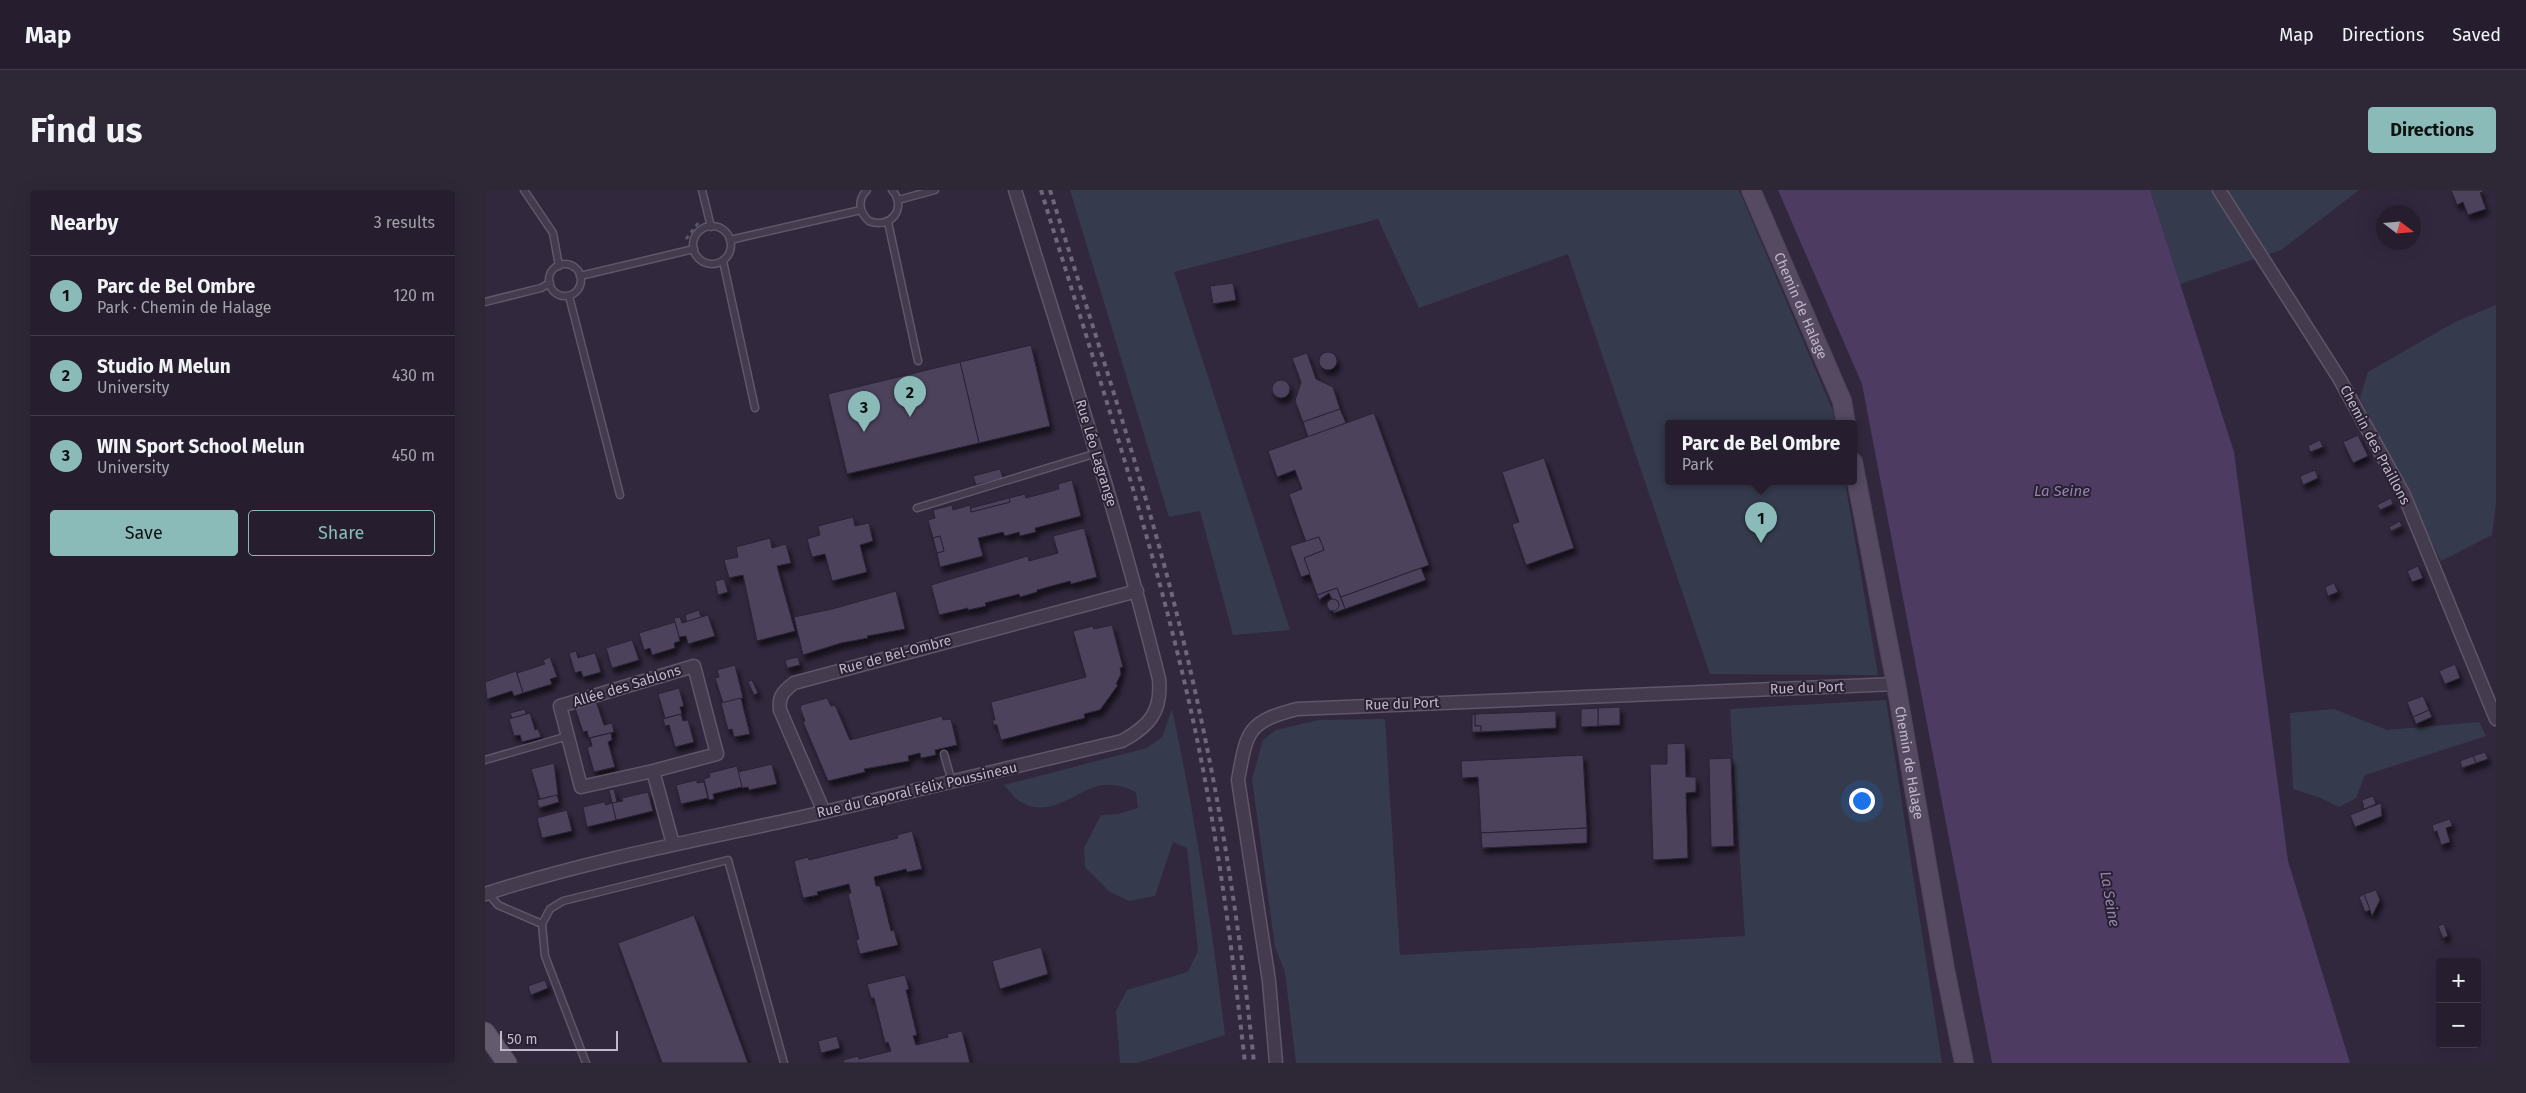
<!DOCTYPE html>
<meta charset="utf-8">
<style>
body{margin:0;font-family:"Fira Sans",sans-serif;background:#2e2736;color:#f1f3f6}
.controls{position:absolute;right:15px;bottom:15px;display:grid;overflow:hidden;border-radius:5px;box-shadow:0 5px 20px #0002}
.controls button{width:45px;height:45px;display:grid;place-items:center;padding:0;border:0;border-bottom:1px solid #423c4a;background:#261e2e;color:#f1f3f6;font:25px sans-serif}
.compass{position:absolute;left:1891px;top:15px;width:45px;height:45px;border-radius:50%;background:#261e2e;box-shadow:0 5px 20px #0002;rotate:106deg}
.scale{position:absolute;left:15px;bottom:12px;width:118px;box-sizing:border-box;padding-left:5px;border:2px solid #c0b8c9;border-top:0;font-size:14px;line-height:18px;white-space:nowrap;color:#c0b8c9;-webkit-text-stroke:4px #292033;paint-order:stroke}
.you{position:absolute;left:1376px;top:610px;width:18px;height:18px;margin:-12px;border:4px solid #fff;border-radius:50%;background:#1a73e8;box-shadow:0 0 0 8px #1a73e833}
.badge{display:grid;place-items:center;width:32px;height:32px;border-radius:50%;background:#8bbbb9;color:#111;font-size:16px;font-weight:700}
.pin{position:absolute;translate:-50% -41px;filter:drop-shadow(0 1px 2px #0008)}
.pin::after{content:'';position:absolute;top:26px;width:18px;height:15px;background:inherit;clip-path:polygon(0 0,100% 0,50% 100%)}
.popup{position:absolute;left:1180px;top:230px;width:192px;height:65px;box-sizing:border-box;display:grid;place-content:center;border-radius:5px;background:#261e2e;filter:drop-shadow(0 1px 4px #0005);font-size:16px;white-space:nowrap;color:#a4a2aa}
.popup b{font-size:19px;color:#f1f3f6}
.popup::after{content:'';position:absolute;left:50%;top:100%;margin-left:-10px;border:10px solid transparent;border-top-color:#261e2e}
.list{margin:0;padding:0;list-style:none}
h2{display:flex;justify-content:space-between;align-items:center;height:65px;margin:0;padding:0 20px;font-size:21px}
h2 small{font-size:16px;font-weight:400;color:#a4a2aa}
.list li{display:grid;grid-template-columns:32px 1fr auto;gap:15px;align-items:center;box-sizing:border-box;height:80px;padding:0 20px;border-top:1px solid #423c4a}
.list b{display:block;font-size:19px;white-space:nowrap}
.list p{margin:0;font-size:16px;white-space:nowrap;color:#a4a2aa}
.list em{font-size:16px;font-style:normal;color:#a4a2aa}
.actions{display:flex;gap:10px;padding:15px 20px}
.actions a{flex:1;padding:11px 0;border:1px solid #8bbbb9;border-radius:5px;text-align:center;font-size:18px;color:#8bbbb9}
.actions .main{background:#8bbbb9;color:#111}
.map{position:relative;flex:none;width:2011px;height:873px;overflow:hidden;border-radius:5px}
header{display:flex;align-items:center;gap:30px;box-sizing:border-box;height:70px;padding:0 25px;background:#261e2e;border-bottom:1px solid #423c4a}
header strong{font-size:24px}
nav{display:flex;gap:28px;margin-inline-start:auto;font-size:18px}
.intro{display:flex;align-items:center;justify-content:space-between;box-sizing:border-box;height:120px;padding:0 30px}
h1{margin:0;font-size:35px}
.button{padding:12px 22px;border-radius:5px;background:#8bbbb9;color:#111;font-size:18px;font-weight:700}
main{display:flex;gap:30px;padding:0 30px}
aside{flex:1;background:#261e2e;border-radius:5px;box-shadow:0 5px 20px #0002}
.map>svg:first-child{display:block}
.green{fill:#353b4d}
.water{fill:#4d3b61}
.building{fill:#4d425c;stroke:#2b2235;filter:url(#shadow)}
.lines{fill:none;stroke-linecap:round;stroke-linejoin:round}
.lane-casing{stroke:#5f5669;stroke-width:9}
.street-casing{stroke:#5f5669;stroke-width:15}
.secondary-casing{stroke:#4d4557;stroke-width:20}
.primary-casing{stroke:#4d4557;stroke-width:21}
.path{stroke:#575769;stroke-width:3;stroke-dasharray:4 4;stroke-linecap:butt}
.lane{stroke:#443b4e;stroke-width:6}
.street{stroke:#443b4e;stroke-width:12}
.secondary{stroke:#554a61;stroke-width:18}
.primary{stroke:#635a6e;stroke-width:19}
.rail{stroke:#6f657c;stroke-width:4;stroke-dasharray:5 5;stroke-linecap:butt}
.labels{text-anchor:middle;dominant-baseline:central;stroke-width:4;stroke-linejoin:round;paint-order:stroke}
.street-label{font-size:14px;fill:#c0b8c9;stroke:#292033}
.water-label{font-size:15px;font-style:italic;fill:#9682ad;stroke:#292033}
</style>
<header>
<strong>Map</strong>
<nav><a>Map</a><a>Directions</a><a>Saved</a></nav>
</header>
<div class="intro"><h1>Find us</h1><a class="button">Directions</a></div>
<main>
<aside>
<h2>Nearby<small>3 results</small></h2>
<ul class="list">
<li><span class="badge">1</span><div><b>Parc de Bel Ombre</b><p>Park · Chemin de Halage</p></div><em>120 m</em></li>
<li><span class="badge">2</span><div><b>Studio M Melun</b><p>University</p></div><em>430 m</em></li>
<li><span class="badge">3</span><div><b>WIN Sport School Melun</b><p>University</p></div><em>450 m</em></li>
</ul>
<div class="actions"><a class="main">Save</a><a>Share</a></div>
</aside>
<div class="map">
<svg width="2011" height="873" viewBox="0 0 2011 873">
<defs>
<filter id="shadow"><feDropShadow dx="3" dy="5.5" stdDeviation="2.5" flood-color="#0009"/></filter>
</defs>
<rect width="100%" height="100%" fill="#32283e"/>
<g class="green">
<polygon points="585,0 1254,0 1348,221 1350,234 1184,234 1184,292 1360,292 1393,485 1225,484 1083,64 934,118 893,29 689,82 805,440 748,445 715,321 684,327"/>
<polygon points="1665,0 1874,0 1796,60 1695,94"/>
<polygon points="2011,115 2011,313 2007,345 1956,371 1875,208 1883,182 1970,132"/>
<polygon points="1401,510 1457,873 811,873 800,782 790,757 767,589 778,550 791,540 834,530 900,529 915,765 1260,746 1245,519"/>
<path d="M687 519C710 627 727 736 740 845L652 873H635L631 821 642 800 703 782 713 761 702 658 688 652 670 706 644 711 625 702 600 677 599 658 616 625 633 624 653 618 651 602C640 597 631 594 618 595 593 598 567 629 538 613 531 610 524 600 519 595L662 558 677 547Z"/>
<polygon points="1849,519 1902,540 1994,532 2001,546 1880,585 1871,608 1854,617 1836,608 1808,599 1805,523"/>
</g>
<polygon class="water" points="1293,0 1665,0 1749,262 1803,671 1865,873 1507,873 1377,194"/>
<g class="building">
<polygon points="1966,0 1998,0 1998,2 1995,3 2001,19 1983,25 1978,12 1972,15"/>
<polygon points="748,93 751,110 728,114 725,96"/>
<polygon points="546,155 565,236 494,253 475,172"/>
<circle cx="843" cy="171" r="9"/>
<polygon points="822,163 831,189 848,197 855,219 818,232 810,211 816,192 807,168"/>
<polygon points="475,172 494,253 362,284 343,204"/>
<circle cx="796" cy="199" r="9"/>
<polygon points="855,219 861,233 823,247 818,232"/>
<polygon points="889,223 944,375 856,407 852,398 832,405 819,368 839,360 834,347 821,352 804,304 817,299 810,280 792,287 783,261"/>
<polygon points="1873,245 1883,266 1868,273 1858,252"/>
<polygon points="1835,250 1838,257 1825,262 1823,256"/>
<polygon points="1059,268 1089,358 1041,375 1027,334 1034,332 1017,282"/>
<polygon points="515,279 518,288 491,295 488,286"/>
<polygon points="1830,280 1833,288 1818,295 1815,286"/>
<polygon points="587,290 596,326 550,338 551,342 535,346 534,342 520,346 518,342 493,348 498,366 455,377 452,363 459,361 455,346 448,348 443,330 450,328 448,320 467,315 468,320 485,315 486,322 525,312 524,308 540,304 541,308 574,299 573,294"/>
<polygon points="524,308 525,312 486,322 486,318"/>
<polygon points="1906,308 1908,314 1895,320 1892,315"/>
<polygon points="368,327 370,336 384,333 388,351 375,355 382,382 347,391 340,364 327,367 322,349 335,345 333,336"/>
<polygon points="1915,331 1917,336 1906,341 1904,337"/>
<polygon points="599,338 612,387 586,394 585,391 552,400 552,402 535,407 534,404 500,413 501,416 483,420 483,418 454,425 446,395 543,366 544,371 573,363 568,346"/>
<polygon points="455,346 459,361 452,363 448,348"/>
<polygon points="834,347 839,360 819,368 825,384 816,387 805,356"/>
<polygon points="285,348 287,358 301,354 306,373 292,376 310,441 272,451 258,385 244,388 239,370 253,367 251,357"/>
<polygon points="1933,376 1938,388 1927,392 1922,381"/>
<polygon points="936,378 941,390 860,419 856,407"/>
<polygon points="239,389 243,402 233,405 230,391"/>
<polygon points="1849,393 1853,402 1843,406 1840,397"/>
<polygon points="852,398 860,419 849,423 848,420 854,416 853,411 847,409 844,403 834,410 832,405"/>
<polygon points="411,401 420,439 382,446 383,448 356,453 318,465 309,427 347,419"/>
<circle cx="848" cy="415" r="6"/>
<polygon points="214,420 216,427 202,432 200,425"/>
<polygon points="223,425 230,446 203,454 201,446 194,447 189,428 195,427 197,433"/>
<polygon points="190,432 195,451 189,453 190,458 167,465 165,458 159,460 154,443"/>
<polygon points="627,435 638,477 635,478 636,484 631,494 633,495 615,520 599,524 600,528 516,550 512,535 509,535 507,530 510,530 506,512 601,487 588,441 608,436 609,439"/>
<polygon points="147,450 154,470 127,478 121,458"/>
<polygon points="91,461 93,468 110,463 116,482 98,487 96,481 90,483 84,463"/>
<polygon points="65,467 72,487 65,489 67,494 38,503 32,483 60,474 58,470"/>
<polygon points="313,467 315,475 302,478 300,470"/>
<polygon points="1970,474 1975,488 1960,494 1954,481"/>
<polygon points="250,475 258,508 238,513 230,488 234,487 232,480"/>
<polygon points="31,481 38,503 29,506 27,501 2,509 0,492"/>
<polygon points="267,490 273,503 269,505 263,492"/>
<polygon points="194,498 199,516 195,517 197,524 180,528 173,504"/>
<polygon points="1938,506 1944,520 1928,527 1922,512"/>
<polygon points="256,508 265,544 249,547 247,539 243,540 236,513"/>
<polygon points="342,508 346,516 350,515 365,550 457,526 458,530 466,529 472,555 450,560 451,565 436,568 435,563 423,566 424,571 379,579 380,582 343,591 318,532 320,531 315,518 316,515"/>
<polygon points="111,511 119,535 127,533 129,542 104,548 102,541 98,542 90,518"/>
<polygon points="1135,517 1135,535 1113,536 1113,518"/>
<polygon points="1113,518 1113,536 1096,537 1096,519"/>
<polygon points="40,519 41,524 27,528 25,523"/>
<polygon points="1944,520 1947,527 1931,534 1928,527"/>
<polygon points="1071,521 1071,538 996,542 996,536 990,536 990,524"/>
<polygon points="45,523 50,540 53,539 56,547 37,552 35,545 29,546 24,529"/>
<polygon points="196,524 198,531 203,530 209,552 190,557 184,535 180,536 178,529"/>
<polygon points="990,524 990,536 996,536 996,542 987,542 987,525"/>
<polygon points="126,543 127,550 123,552 130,577 109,582 102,557 107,556 105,548"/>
<polygon points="1200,553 1201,587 1211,587 1211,602 1201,603 1203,668 1168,670 1165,574 1182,574 1182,554"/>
<polygon points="2000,562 2003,569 1991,573 1988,566"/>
<polygon points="1098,565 1102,638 996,643 993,587 977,588 976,571"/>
<polygon points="1988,566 1991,573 1977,578 1975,571"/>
<polygon points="1246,568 1249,656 1226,657 1224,569"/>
<polygon points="69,573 73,605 55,609 46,579"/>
<polygon points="287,574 292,594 264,600 263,597 257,598 253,582"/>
<polygon points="252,576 257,597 228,604 229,609 224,610 219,589 225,587 224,583"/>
<polygon points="212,590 212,593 219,592 223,608 196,614 191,595"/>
<polygon points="129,599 132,612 127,613 124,600"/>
<polygon points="163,602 168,621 131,630 127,613 138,611 137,608"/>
<polygon points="72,605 74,612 54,618 52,610"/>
<polygon points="1888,606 1891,614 1879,619 1877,610"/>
<polygon points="119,612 121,615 127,613 131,630 102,637 98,617"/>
<polygon points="1896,613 1897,626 1870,637 1865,625"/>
<polygon points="82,620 87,641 57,648 52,628"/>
<polygon points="1965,629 1967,636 1961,638 1965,652 1956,655 1952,641 1949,642 1947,635"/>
<polygon points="1102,638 1102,653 997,658 996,643"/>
<polygon points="427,641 437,679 422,682 421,679 389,687 391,696 395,696 406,741 409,740 413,755 375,764 371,750 374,749 363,704 366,703 364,694 332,702 333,705 318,708 309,671 323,667 324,670 413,648 412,645"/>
<polygon points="1891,700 1895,710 1887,726 1879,704"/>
<polygon points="1879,704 1885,720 1880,722 1874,707"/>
<polygon points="209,725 263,873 177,873 133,753"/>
<polygon points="1959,734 1963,746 1958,748 1953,736"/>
<polygon points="556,757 563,784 515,799 507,771"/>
<polygon points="420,785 424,799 421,800 432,845 428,846 431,855 463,847 462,844 477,841 485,873 359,873 358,870 373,866 374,869 406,861 403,852 400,853 389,808 386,808 382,794"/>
<polygon points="60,790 63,798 46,805 43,796"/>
<polygon points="352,846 355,858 336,863 333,851"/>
</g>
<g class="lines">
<defs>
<g id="lane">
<polyline points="39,0 68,43 74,76"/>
<polyline points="217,0 226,37"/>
<path d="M382 0C372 10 374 22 384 31 405 40 423 18 407 0"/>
<polyline points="413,10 450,0"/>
<polyline points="403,32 433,171"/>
<circle cx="227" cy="55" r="19"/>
<polyline points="245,50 376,20"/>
<polyline points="238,71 270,218"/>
<circle cx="80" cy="90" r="16"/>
<polyline points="95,86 209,59"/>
<polyline points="84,106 135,305"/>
<polyline points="0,112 56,98 65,93"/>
<polyline points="432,318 612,263"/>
<polyline points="459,564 467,592"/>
<polyline points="0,570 83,546"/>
<polyline points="3,703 13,715 57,734 60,766 101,873"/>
<polyline points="57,734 65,719 78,711 243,670 299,873"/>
</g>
<g id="street">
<polyline points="1734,0 1854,188 1919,305 2011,529"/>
<polyline points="168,581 96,597 75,516 209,476 232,564 168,581 188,654"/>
<path d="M339 622 295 520C293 506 299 501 309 493L652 401"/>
<path d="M0 704C110 668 226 648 339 622 439 599 538 574 637 551 665 536 677 521 674 489 633 324 580 162 530 0"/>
<path d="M791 873 784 791 753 590C762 541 762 532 812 519L1411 494"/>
</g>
<g id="secondary">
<path id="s1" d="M1266 0 1357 211 1361 234"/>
<path id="s2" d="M1368 272 1411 494 1460 779 1479 873"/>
</g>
<polyline id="primary" points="0,842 22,873"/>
</defs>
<use href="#lane" class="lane-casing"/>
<use href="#street" class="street-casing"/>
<use href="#secondary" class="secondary-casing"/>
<use href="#primary" class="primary-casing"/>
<polyline class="path" points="201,49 214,32"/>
<use href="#lane" class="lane"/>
<use href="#street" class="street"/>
<use href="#secondary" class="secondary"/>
<use href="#primary" class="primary"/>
<g class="rail">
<path d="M556 0C607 167 663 333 702 503 730 625 746 749 760 873"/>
<path d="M565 0C610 146 660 292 696 441 731 583 754 728 769 873"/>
</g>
</g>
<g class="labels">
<g class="street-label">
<text stroke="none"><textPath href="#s1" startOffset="126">Chemin de Halage</textPath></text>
<text transform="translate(1890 255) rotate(62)">Chemin des Praillons</text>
<text transform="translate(611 263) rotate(73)">Rue Léo Lagrange</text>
<text transform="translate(410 465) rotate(-15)">Rue de Bel-Ombre</text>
<text transform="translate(142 496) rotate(-17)">Allée des Sablons</text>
<text transform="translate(1322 498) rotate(-2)">Rue du Port</text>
<text transform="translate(917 514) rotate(-2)">Rue du Port</text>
<text stroke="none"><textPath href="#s2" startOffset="306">Chemin de Halage</textPath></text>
<text transform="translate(432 600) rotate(-13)">Rue du Caporal Félix Poussineau</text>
</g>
<g class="water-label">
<text x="1577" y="301">La Seine</text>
<text transform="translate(1625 709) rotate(80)">La Seine</text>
</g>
</g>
</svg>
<div class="controls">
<button>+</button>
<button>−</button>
</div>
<svg class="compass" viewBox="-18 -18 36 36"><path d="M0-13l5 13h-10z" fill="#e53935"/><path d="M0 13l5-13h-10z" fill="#a4a2aa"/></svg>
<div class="scale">50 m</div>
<div class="you"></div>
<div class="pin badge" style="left:1276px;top:353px">1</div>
<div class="popup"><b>Parc de Bel Ombre</b>Park</div>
<div class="pin badge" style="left:425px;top:227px">2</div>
<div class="pin badge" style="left:379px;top:242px">3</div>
</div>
</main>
